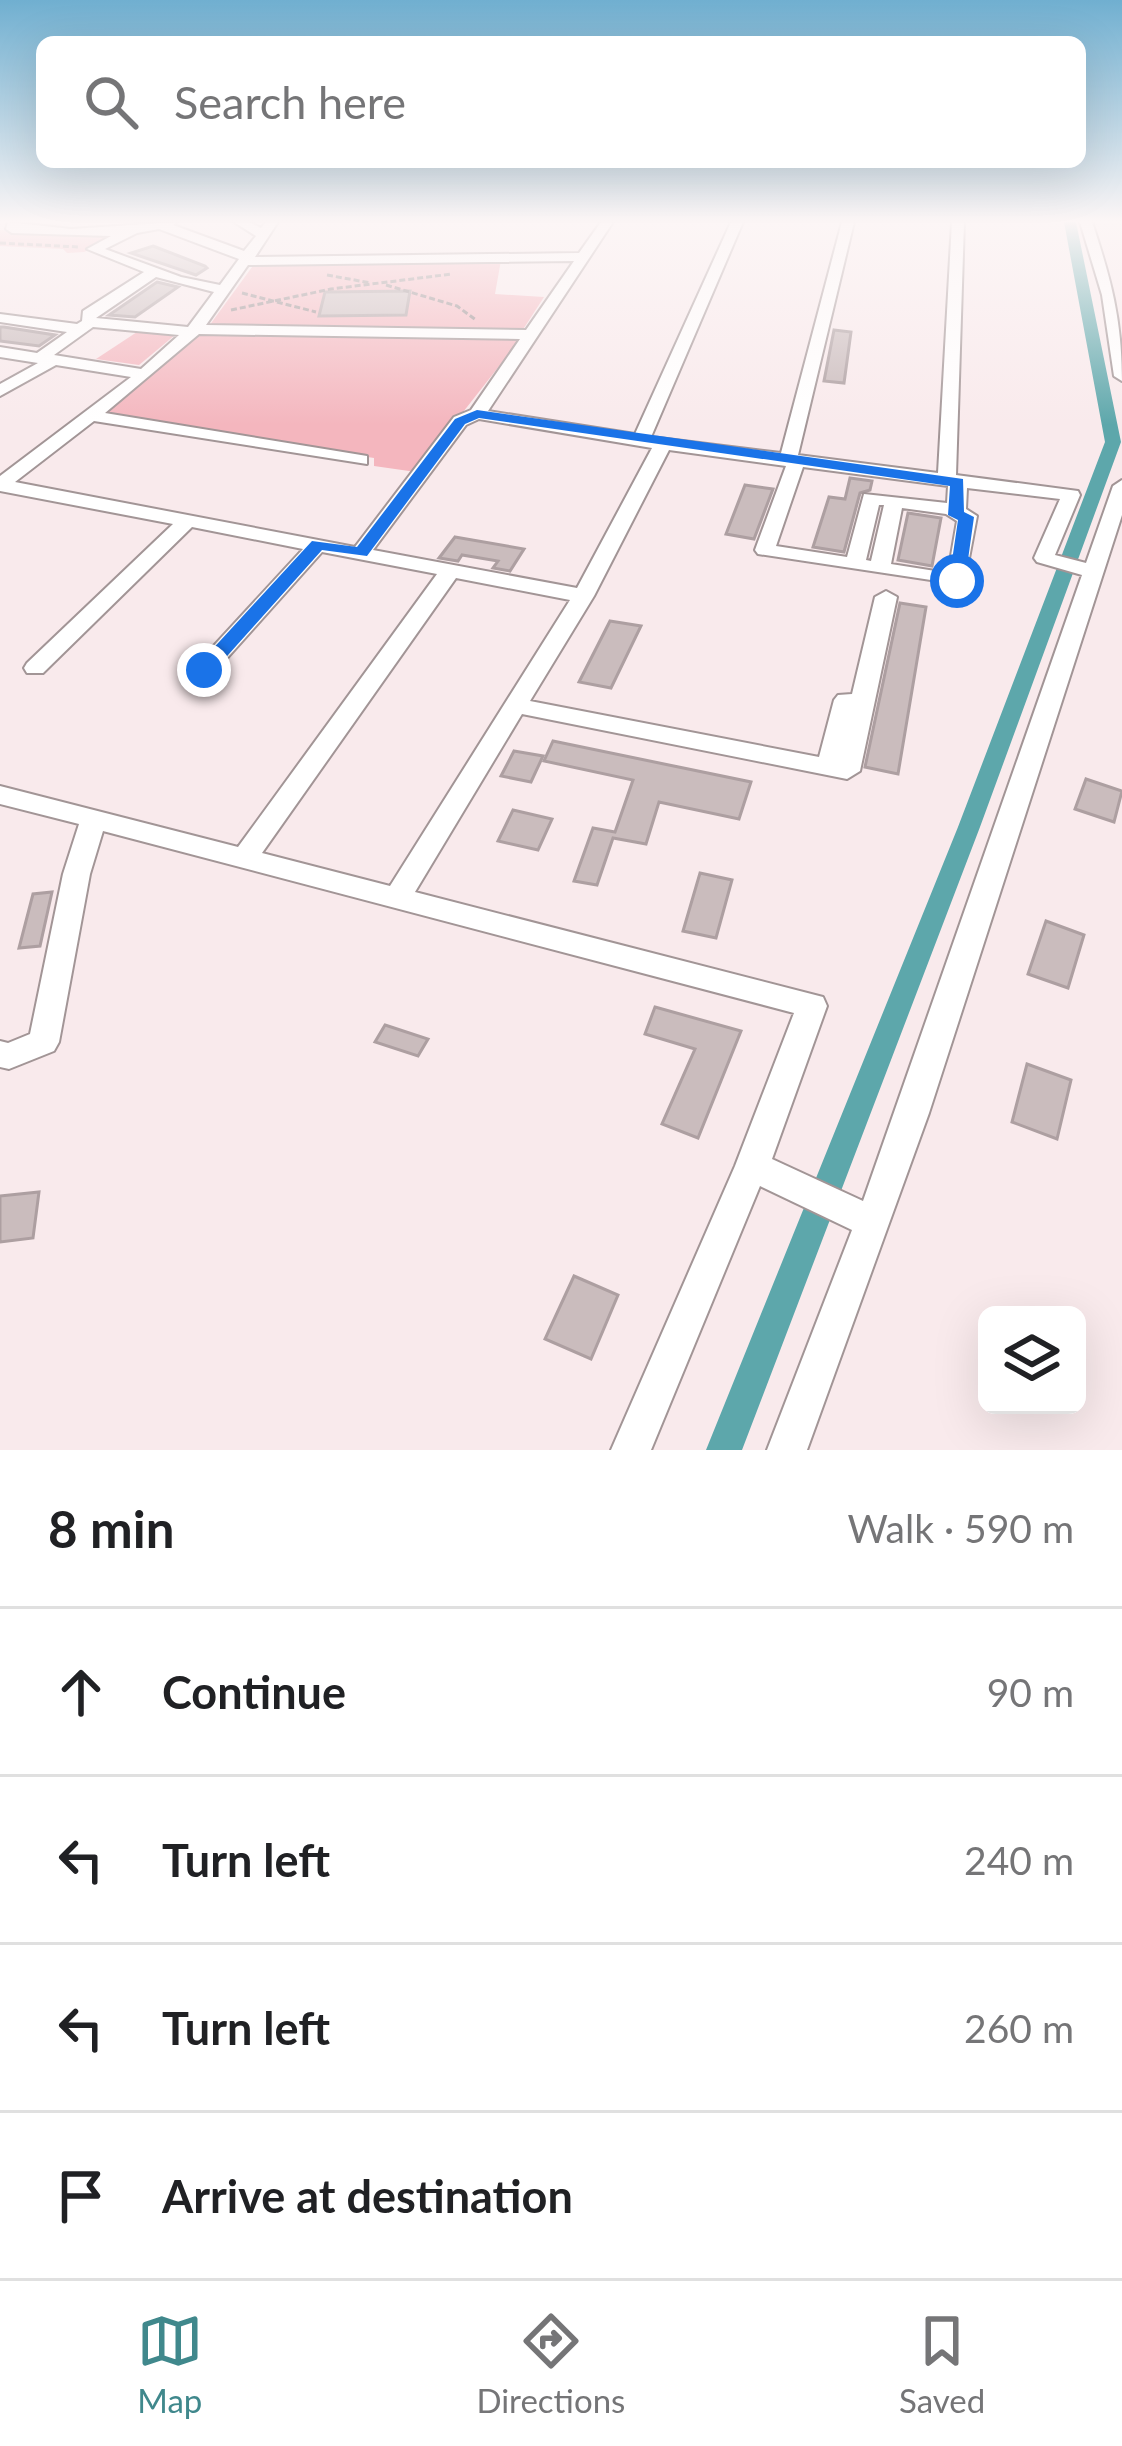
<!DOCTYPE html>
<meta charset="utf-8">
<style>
body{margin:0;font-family:Lato,sans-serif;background:#f2f2f2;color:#202124}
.controls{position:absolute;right:36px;bottom:36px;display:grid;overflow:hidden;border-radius:18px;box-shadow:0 12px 48px #0002}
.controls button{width:108px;height:108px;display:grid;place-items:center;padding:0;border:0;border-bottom:3px solid #e0e0e0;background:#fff;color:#202124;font:60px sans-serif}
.stop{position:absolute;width:36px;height:36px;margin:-27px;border:9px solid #1a73e8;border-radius:50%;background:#fff}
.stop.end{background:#1a73e8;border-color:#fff;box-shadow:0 3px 12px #0008}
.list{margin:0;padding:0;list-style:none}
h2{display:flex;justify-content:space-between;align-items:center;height:156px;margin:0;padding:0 48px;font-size:51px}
h2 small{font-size:39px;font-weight:400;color:#757577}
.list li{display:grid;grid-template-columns:78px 1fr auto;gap:36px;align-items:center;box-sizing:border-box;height:168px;padding:0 48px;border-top:3px solid #e0e0e0}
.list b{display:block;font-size:45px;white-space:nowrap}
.list em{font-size:39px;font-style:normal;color:#757577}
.icon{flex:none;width:66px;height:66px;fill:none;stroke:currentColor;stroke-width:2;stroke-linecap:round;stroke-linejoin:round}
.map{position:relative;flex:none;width:1122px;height:1450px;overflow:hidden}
.search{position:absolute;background:#fff;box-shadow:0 12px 48px #0002;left:36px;right:36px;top:36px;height:132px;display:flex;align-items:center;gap:30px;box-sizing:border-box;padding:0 42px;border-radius:18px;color:#757577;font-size:45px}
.sheet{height:828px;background:#fff}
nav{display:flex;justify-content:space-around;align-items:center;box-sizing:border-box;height:168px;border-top:3px solid #e0e0e0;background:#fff;font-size:33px;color:#757577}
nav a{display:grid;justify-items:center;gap:6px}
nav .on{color:#40888c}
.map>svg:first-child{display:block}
.green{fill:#f4b6be}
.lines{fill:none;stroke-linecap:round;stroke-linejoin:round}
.canal{fill:#5da7ab;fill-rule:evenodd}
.building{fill:#cabcbd;stroke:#ad9fa1;stroke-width:3}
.minor-casing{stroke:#a29596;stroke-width:4}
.path{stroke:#94898b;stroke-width:3;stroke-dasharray:6 3;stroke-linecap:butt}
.minor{fill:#fff;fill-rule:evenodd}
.route{fill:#1a73e8}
</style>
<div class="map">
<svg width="1122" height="1450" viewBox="0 0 1122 1450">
<rect width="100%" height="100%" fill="#f9eaec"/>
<g class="green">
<polygon points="0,230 18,231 130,233 84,252 67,253 63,249 0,246"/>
<polygon points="501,260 495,294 544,297 522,331 209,326 255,263"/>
<polygon points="137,332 175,335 139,365 96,359"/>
<polygon points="197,332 522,337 416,472 374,466 374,458 104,415"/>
</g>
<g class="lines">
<polygon class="canal" points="1064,222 1076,222 1121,442 980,827 742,1450 706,1450 958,827 1105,442"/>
</g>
<g class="building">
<polygon points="153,246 205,266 207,268 196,275 131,253"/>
<polygon points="157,282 178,287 135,317 109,315"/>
<polygon points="410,291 406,315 319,316 325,292"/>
<polygon points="0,327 4,327 55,335 39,346 0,341"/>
<polygon points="834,330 851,332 844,383 824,381"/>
<polygon points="850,478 872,481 870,490 860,493 844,552 813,547 829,497 845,499"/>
<polygon points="745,485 773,489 754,539 726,534"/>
<polygon points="908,513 941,518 932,566 898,560"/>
<polygon points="455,537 524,549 510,571 493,568 498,561 462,555 458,561 439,558"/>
<polygon points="900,603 926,607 898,774 865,767"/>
<polygon points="610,621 641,626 611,688 579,682"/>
<polygon points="553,741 664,764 751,782 739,819 659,802 646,844 613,838 597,885 574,881 593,828 615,832 633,780 544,761"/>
<polygon points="514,751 543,756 531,782 501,776"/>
<polygon points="1086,779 1122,791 1114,822 1075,809"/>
<polygon points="513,810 552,819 538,850 498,841"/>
<polygon points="700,873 732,880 716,938 683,931"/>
<polygon points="52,892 40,946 19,948 33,894"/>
<polygon points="1046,921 1084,935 1068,988 1028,974"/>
<polygon points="655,1007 741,1031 698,1138 662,1124 695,1049 645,1034"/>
<polygon points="385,1025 428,1039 418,1056 375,1042"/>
<polygon points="1027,1064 1071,1080 1057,1139 1012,1122"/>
<polygon points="39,1192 33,1238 0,1242 0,1196"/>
<polygon points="574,1276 618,1295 591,1359 545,1339"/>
</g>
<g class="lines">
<defs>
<g id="minor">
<path d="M8 222 71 229 177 222 173 225 244 251 256 236 234 222H249L261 228 266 222H278L255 257 579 253 601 222H613L488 411 635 434 731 222H743L651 437 781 453 842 222H854L798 455 938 473 952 222H964L956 475 1078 491 1080 495 1055 555 1086 563 1113 486 1122 480V515L929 1113 807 1450H767L852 1230 760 1186 651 1450H611L735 1166 794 1013 103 831 90 874 59 1042 54 1051 9 1069 0 1067V1041L8 1043 30 1034 63 874 79 824 0 804V786L238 847 437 574 322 552 212 675H196L193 670 196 665 303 549 192 527 43 673H27L24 668 27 663 173 524 0 491V476L131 377 56 365 0 396V384L38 363 0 357V347L37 353 67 332 0 322V314L77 324 82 321 83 311 144 272 87 249 111 236 12 233 6 229ZM159 229 239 259 220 285 181 277 105 249 137 233ZM574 261 526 330 206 325 248 265ZM156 277 214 292 188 327 96 318ZM93 327 179 335 141 369 54 355ZM199 334 520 339 471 410 454 417 355 547 15 482 94 421 367 464V456L361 455 105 413ZM479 419 652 448 577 588 373 550 466 425ZM669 450 786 466 755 550 758 554 964 585 977 516 966 509 967 488 1060 499 1034 558 1037 562 1082 575 863 1201 772 1159 827 1006 823 997 415 892 522 714 847 779 860 771 897 597 886 591 875 597 852 694 838 695 834 700 819 757 530 701 594 596ZM803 467 948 486 947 503 864 494 847 557 776 546ZM879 505H884L871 561 866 560ZM902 508 946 514 957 521 948 573 891 564ZM456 578 570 600 390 886 262 853Z"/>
<path d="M1080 222H1092C1111 279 1122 320 1122 381L1114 376 1102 295Z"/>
</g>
</defs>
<use href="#minor" class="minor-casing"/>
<g class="path">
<polyline points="0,243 80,247"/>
<polyline points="327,275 371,283"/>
<polyline points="386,285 457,306 476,320"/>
<polyline points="242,293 316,312"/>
<polyline points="231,310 331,289 452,274"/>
</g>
<use href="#minor" class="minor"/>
</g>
<linearGradient id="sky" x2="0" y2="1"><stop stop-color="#70afd0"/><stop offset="0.52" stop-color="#fcf6f6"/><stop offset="1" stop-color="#fcf6f6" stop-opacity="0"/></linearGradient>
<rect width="1122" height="425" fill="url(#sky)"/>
<polygon class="route" points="477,410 963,479 964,512 974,517 965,581 957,586 949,581 958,520 948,515 950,486 479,418 465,424 367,556 322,550 211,674 197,674 197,666 312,541 357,547 455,419"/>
</svg>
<div class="controls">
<button><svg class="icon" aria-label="layers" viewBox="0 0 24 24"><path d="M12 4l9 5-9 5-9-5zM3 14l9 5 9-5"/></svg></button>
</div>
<div class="stop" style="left:957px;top:581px"></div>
<div class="stop end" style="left:204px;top:670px"></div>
<div class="search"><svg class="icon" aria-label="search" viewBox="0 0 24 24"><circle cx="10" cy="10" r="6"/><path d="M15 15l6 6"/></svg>Search here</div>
</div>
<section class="sheet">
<h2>8 min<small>Walk · 590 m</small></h2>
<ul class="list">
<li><svg class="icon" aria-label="ahead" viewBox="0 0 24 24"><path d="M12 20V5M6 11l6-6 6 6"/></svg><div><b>Continue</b></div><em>90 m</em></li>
<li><svg class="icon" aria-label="left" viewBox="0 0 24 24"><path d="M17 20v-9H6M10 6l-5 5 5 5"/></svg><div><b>Turn left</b></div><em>240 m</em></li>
<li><svg class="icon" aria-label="left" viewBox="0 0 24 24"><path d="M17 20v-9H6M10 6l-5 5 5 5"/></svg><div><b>Turn left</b></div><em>260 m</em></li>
<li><svg class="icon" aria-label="arrive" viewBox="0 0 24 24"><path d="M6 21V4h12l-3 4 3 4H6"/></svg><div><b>Arrive at destination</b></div></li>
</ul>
</section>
<nav>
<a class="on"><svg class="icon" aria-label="map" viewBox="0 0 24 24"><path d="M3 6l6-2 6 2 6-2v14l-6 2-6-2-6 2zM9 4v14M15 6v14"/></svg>Map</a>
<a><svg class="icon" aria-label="directions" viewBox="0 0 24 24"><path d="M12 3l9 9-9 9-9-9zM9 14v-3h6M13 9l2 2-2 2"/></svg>Directions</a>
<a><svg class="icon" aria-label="saved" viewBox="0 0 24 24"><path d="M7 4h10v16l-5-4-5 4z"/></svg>Saved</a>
</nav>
